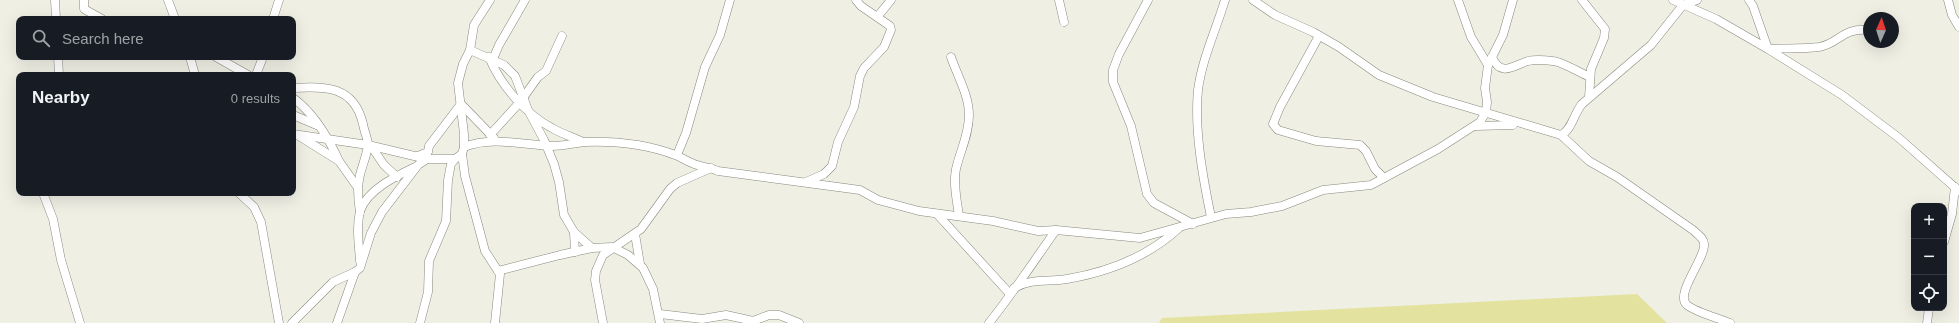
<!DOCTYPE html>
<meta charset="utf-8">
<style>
body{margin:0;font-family:Arial,sans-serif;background:#242831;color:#f1f3f6}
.controls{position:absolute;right:12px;bottom:12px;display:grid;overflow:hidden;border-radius:8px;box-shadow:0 4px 16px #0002}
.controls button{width:36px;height:36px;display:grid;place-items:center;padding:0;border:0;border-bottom:1px solid #363941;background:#171b24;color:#f1f3f6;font:20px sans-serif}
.compass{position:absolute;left:1863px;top:12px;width:36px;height:36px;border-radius:50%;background:#171b24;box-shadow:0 4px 16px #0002;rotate:3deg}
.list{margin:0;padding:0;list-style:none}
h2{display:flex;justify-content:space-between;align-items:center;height:52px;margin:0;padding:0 16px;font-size:17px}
h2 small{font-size:13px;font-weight:400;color:#9ea1a6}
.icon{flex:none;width:22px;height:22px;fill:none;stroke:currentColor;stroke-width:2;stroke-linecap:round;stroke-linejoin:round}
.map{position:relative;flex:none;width:1959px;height:323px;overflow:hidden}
.search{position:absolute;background:#171b24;box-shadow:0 4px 16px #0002;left:16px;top:16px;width:280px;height:44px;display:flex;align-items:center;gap:10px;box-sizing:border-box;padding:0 14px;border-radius:8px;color:#9ea1a6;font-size:15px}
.panel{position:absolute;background:#171b24;box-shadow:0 4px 16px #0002;left:16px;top:72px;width:280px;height:124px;border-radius:8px}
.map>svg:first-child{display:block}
.green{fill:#e3e39f}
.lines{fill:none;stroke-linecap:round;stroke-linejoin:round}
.minor-casing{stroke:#88887e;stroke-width:9}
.minor{stroke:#fff;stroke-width:8}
</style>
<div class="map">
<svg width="1959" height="323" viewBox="0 0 1959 323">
<rect width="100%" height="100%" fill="#efefe4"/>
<polygon class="green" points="1637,294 1667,323 1159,323 1162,318"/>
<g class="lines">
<defs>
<g id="minor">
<polyline points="55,0 56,19"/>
<polyline points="84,0 84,9 102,19"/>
<polyline points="168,0 175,19"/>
<polyline points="1059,0 1064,22"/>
<polyline points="1148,0 1119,54 1113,70 1113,82 1131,126 1147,194 1154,203 1193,224"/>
<path d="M1253 0 1275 15 1313 32 1339 47 1379 75 1433 97 1561 135C1572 130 1574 113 1582 104L1651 45 1683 5 1697 0"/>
<polyline points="1458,0 1471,37 1488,65"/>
<polyline points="1582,0 1605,29 1604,38 1591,69 1589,97"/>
<polyline points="1673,0 1716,19 1768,49 1842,95 1899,138 1959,191"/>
<path d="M1749 0 1753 6 1768 49C1785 48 1803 49 1819 47 1839 44 1842 27 1869 30"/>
<polyline points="1948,0 1952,15 1959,27"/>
<polyline points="878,16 891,0"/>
<polyline points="273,19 279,0"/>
<polyline points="1319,36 1280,107 1273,124 1278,130 1316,141 1360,145 1366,151 1375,169 1384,178"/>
<polyline points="470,50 504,65 515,76 528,110 544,140 554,164 559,182 564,215 574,232 592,248"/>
<polyline points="58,57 59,75"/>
<polyline points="190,57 195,75"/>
<polyline points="216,57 248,75"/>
<path d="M489 57C500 84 525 114 552 128 562 134 573 137 583 142"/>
<path d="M951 57C957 75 969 95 969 115 969 135 960 151 956 169 953 184 957 201 959 216"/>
<path d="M1492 57C1501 78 1514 65 1528 61 1536 59 1545 60 1553 61 1563 62 1580 73 1590 77"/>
<polyline points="493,59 499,45 525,0"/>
<polyline points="256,75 263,57"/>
<path d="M293 88C326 86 354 86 363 124 364 131 368 139 368 145 367 155 362 166 360 175 357 186 358 200 360 212"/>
<path d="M293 98C314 113 328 137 339 161"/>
<polyline points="293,115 319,126"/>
<polyline points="1476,126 1513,125"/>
<polyline points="293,134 368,145 427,159"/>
<polyline points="490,135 520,102 538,77 546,71 562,36"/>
<path d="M1561 135 1589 161 1617 177 1693 230C1697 234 1704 238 1704 244 1706 258 1674 294 1687 305 1697 313 1719 318 1730 323"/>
<polyline points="299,136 339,161 358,188"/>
<polyline points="371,146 384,165 397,177"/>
<path d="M464 147C493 136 522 145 552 146 563 146 574 143 585 142 617 141 646 144 675 155 681 157 686 161 692 163 700 167 709 167 718 171L860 190 878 200 919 211 993 221 1038 231 1056 230 1140 238 1226 214 1251 212 1282 206 1323 190 1371 185 1438 149 1480 122 1486 112 1487 102 1485 88 1488 65 1503 35 1513 0"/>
<polyline points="462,154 465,176 485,251 500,274 495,323"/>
<polyline points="677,155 686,133 705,67 720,35 730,0"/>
<polyline points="418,156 428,152 429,146 461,104 494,138"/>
<polyline points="806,182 824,174 832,166 838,142 854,107 860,76 864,68 884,47 891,30 890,26 861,6 856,0"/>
<polyline points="43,193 53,219 61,260 80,323"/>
<polyline points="239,193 254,207 261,222 279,323"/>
<polyline points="937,214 1010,294"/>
<path d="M1211 217C1203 178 1194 130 1198 90 1202 59 1216 30 1225 0"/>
<polyline points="574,232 575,252"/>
<polyline points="635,234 640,264"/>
<polyline points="1944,242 1952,214 1955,187"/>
<path d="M360 261C359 245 356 227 360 211 367 190 396 176 415 167"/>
<polyline points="498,271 560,255 592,248 612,247 628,255 643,268 653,289 660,323"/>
<path d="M1014 288C1032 278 1047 282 1067 279 1108 272 1147 257 1178 229"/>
<polyline points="660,314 702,319 726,315 753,321 769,315 779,315 799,323"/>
<polyline points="292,323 333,282 355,272"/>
<polyline points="337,323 355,272 360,268 371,233 382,212 418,165 427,159 455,159 462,154 464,147 464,134 458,83 463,64 470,50 474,25 490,0"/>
<polyline points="420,323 428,292 429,261 446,221 448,180 451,164 455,159"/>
<polyline points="603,323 595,280 596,271 603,255 641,229 670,189 677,183 711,168"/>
<path d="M989 323C1013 293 1034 261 1056 230"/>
<polyline points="1927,323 1929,308"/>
</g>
</defs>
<use href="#minor" class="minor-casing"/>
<use href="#minor" class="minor"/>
</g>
</svg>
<div class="controls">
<button>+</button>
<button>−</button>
<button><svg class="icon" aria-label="locate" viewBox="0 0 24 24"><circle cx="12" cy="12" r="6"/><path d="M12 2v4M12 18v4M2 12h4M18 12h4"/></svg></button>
</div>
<svg class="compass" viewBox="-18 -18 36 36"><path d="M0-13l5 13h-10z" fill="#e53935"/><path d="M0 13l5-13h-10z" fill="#9ea1a6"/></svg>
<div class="search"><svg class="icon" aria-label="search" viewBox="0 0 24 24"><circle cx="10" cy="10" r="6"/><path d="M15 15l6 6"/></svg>Search here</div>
<section class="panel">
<h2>Nearby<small>0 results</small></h2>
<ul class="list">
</ul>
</section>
</div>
